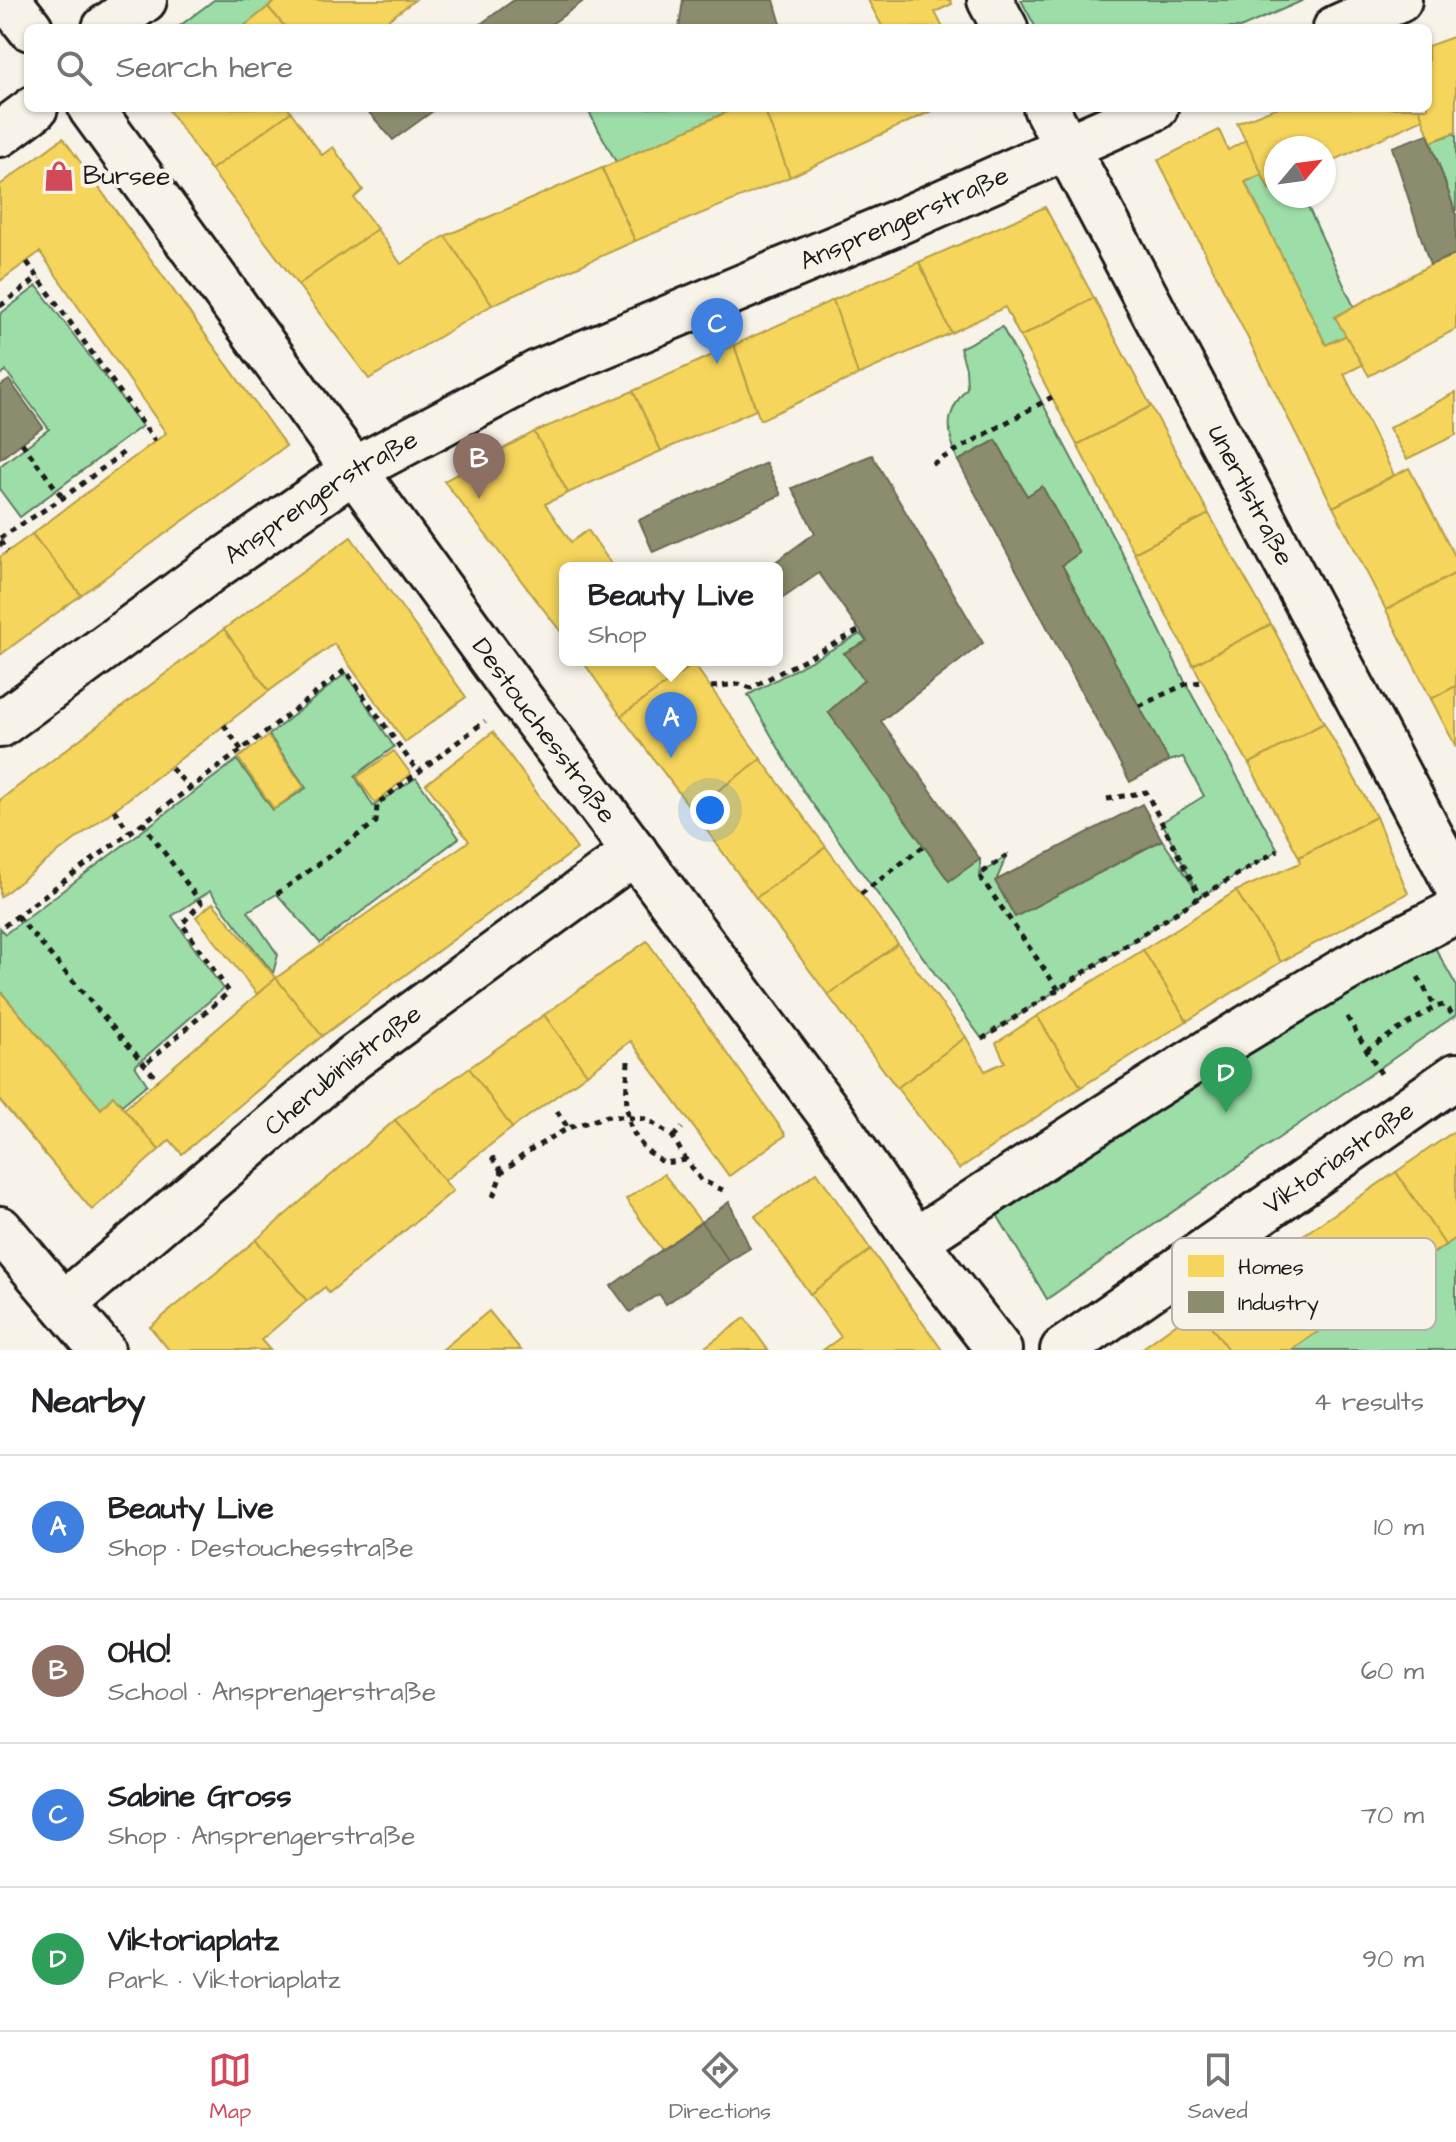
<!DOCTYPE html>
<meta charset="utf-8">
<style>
body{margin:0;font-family:"Architects Daughter",sans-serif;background:#f2f2f2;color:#202124}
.compass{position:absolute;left:1264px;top:136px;width:72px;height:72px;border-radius:50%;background:#fff;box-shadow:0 2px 6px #0004;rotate:61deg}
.you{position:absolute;left:710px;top:810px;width:28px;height:28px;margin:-20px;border:6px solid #fff;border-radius:50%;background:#1a73e8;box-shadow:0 0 0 12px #1a73e833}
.badge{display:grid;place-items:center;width:52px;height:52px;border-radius:50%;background:#d1495b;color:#fff;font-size:26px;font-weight:700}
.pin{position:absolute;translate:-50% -66px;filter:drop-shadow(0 2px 4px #0008)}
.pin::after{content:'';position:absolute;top:42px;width:28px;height:24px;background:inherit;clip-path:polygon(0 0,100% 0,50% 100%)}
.popup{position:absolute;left:559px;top:562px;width:224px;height:104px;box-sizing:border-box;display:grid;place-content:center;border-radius:12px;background:#fff;filter:drop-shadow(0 2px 6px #0005);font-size:26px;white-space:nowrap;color:#757577}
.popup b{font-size:30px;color:#202124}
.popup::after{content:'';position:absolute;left:50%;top:100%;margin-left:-16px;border:16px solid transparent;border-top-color:#fff}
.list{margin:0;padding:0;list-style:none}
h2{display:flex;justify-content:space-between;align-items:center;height:104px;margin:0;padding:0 32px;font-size:34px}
h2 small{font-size:26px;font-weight:400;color:#757577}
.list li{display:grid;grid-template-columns:52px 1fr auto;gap:24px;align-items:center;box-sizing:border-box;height:144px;padding:0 32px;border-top:2px solid #e0e0e0}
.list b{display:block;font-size:30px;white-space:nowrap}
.list p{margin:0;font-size:26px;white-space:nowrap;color:#757577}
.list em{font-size:26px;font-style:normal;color:#757577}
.icon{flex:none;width:44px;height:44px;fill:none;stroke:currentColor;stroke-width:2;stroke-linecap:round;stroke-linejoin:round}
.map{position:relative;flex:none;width:1456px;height:1350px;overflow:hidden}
.search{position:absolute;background:#fff;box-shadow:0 2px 6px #0004;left:24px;right:24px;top:24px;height:88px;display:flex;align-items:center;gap:20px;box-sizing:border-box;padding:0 28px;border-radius:12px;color:#757577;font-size:30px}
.sheet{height:680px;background:#fff}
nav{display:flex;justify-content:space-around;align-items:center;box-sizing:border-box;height:112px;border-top:2px solid #e0e0e0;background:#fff;font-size:22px;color:#757577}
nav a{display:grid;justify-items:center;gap:4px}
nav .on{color:#d1495b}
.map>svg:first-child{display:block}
.green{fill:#9ddea8;stroke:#5c7d62;stroke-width:2}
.homes{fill:#f6d55c;stroke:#b59e49;stroke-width:2}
.industry{fill:#8c8c6e;stroke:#6a6a55;stroke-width:2}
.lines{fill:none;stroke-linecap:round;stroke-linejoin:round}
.minor-casing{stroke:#1c1c1c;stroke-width:50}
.path{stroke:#1c1c1c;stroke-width:5;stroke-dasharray:6 6;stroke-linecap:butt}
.minor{stroke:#f7f3e8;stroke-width:44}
.labels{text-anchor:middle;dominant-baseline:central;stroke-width:8;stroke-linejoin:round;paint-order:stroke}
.poi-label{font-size:26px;fill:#1c1c1c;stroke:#f7f3e8;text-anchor:start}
.street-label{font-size:26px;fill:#1c1c1c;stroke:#f7f3e8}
.key{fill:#f7f3e8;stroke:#b5b2ab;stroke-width:2}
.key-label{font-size:22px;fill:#1c1c1c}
</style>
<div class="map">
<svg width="1456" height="1350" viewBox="0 0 1456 1350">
<rect width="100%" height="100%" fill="#f7f3e8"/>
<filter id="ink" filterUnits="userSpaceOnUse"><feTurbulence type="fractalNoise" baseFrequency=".0125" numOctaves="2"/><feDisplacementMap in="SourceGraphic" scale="16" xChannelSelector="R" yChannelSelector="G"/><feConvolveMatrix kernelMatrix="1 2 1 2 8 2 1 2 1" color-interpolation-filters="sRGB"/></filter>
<g filter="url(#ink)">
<g class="green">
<polygon points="214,0 277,0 242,28 177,28"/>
<polygon points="1021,0 1304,0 1240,28 1036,28"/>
<polygon points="601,108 736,108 616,162 589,112"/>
<polygon points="1455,133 1456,135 1456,214 1431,142"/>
<polygon points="1262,174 1269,189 1276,186 1276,196 1303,196 1354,307 1335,317 1347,335 1326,345 1245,182"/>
<polygon points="37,286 142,426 20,517 0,490 0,466 49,429 6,371 0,375 0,314"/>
<path d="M1002 327 1125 559 1186 684 1278 850 1200 897 982 1039 804 792 748 695 860 634 867 641 844 653 864 680 924 846 948 880 980 859V875L1007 855 996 881 1015 917 1162 840 1196 890 1162 822 1204 796 1183 757 1169 761 1062 565 1079 553 1042 487 1027 496 996 440 958 461C946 429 945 414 967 388L966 368 960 348Z"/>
<polygon points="346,673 394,747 355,776 373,806 416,778 459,838 320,943 277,894 248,911 278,955 273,973 210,891 172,916 223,989 135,1066 147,1084 122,1105 113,1097 101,1109 0,991 0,928 5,934 237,760 273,810 306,788 269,735"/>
<polygon points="1429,937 1456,985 1456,1015 1047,1299 993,1208"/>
<polygon points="1456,1238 1456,1350 1291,1350"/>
</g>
<g class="homes">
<polygon points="277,0 415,0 377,28 286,28 268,7"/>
<polygon points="868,0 950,0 952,4 935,12 943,28 883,28"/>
<polygon points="268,7 286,28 242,28"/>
<polygon points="1456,36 1456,132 1431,142 1419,108 1428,108 1428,46"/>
<polygon points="167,108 288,108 291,112 211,170"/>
<polygon points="736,108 764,108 790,177 635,241 602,168"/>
<polygon points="775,108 938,108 790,177 766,113"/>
<polygon points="1275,108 1419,108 1423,119 1324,165 1324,148 1276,148 1276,186 1269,189 1237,123"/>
<polygon points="291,112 322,155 333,147 363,190 354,198 377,229 298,285 211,170"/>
<polygon points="1219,130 1228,150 1246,140 1262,174 1245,182 1326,345 1347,335 1362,365 1344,374 1394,475 1333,507 1158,160"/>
<polygon points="63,138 286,446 81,595 32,534 166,433 40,252 0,281 0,185"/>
<polygon points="602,168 635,241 492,305 445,236"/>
<polygon points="1045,207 1094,298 1020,337 1005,307 951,333 919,262"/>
<polygon points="377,229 401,264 445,236 492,305 369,379 298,285"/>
<polygon points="1456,254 1456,329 1369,376 1335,317 1430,265"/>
<polygon points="919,262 951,333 858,375 833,300"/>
<polygon points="1094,298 1151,406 1077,445 1020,337"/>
<polygon points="833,300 858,375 760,420 734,345"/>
<polygon points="734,345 756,410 661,451 633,391"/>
<polygon points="633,391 661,451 568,493 534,432"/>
<polygon points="1456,392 1456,435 1407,459 1389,428"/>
<polygon points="1151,406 1209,514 1134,553 1077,445"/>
<polygon points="534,432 568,493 545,504 571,542 588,530 614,568 565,568 565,637 444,481"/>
<polygon points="1409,468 1456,558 1456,573 1386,610 1333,507"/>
<polygon points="1209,514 1271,624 1193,665 1134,553"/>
<polygon points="32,534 81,595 0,655 0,557"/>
<polygon points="351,537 466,697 405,742 334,644 269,691 224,629"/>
<polygon points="1456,573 1456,686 1431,699 1386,610"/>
<polygon points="1271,624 1324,723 1249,764 1193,665"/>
<polygon points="224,629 269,691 0,897 0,800"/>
<polygon points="582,660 679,660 686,670 621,716"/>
<polygon points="694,664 761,759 692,810 621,716"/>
<polygon points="1456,686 1456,747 1431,699"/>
<polygon points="1324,723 1376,817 1299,857 1249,764"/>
<polygon points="493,732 577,849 322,1036 276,978 469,841 426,784"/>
<polygon points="268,736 304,787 274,809 238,758"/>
<polygon points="394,751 411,774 375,803 357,777"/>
<polygon points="761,759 826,847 756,898 692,810"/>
<polygon points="1376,817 1408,893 1281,962 1236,891 1300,863 1299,857"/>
<polygon points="826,847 898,944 828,995 756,898"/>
<polygon points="1236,891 1281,962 1187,1021 1143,950"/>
<polygon points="213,903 276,978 257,994 196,917"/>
<polygon points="647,941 786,1135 729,1176 631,1041 587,1074 544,1015"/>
<polygon points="898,944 966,1037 897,1088 828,995"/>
<polygon points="1143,950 1187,1021 1081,1087 1037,1016"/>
<polygon points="276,978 322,1036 182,1154 170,1140 159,1150 124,1109"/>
<polygon points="0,991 101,1109 113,1096 159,1150 92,1210 0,1101"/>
<polygon points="544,1015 587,1074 512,1128 469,1068"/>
<polygon points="1037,1016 1081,1087 959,1169 897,1088 966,1037 985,1071 1005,1062 996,1043"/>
<polygon points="469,1068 512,1128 444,1181 395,1120"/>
<polygon points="395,1120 453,1191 329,1293 325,1287 307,1301 256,1240"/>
<polygon points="1456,1130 1456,1238 1445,1245 1396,1172"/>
<polygon points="817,1172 871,1250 810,1294 755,1216"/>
<polygon points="1396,1172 1445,1245 1349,1310 1299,1238"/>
<polygon points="664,1174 701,1222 662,1250 626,1199"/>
<polygon points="1299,1238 1349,1310 1291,1350 1228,1350 1198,1308"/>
<polygon points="256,1240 307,1301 261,1340 270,1350 169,1350 150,1327"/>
<polygon points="871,1250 942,1350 823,1350 841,1337 810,1294"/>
<polygon points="1198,1308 1228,1350 1140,1350"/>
<polygon points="489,1311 521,1350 442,1350"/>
<polygon points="745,1318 768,1350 701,1350"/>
</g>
<g class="industry">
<polygon points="514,0 585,0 546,28 475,28"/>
<polygon points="683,0 774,0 782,28 679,28"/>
<polygon points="365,108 437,108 393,140"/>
<polygon points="1428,134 1456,214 1456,254 1430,265 1392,147"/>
<polygon points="9,380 43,427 0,459 0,386"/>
<polygon points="996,440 1027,496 1042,486 1079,553 1062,565 1169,761 1130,782 958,461"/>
<polygon points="872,455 983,643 881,721 980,859 949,881 828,712 864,680 844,653 867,641 819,573 777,602 777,568 767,568 815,533 792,488"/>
<polygon points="766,463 781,495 653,552 639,520"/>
<polygon points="1142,804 1162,840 1015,917 995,881"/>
<polygon points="729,1202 750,1248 729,1261 701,1222"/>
<polygon points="701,1222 729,1261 666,1304 659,1294 630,1312 611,1286"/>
</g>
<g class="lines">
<defs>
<g id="minor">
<polyline points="8,0 30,28"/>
<polyline points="990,0 1005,28"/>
<polyline points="105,28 144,0"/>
<polyline points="1336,28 1399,0"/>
<path id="s1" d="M91 108 518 696 832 1117 915 1241 999 1350"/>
<path id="s2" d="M1046 108 1456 884"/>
<polyline points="0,134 35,108"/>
<path id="s3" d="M0 725 213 568 354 470 539 372 896 223 1155 108"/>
<polyline points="0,1229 102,1350"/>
<path d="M915 1241C1056 1148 1197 1056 1343 971 1380 949 1418 931 1456 911"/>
<path id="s4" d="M64 1304 353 1058 635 852"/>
<path id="s5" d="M1063 1350 1456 1076"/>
</g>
</defs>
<use href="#minor" class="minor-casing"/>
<g class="path">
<polyline points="27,262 155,441"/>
<polyline points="0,306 39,277"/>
<polyline points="22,443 63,498"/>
<polyline points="932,464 1052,397"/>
<polyline points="0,538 63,498 128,449"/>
<polyline points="0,541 7,552"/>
<polyline points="711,687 739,684 751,688 860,630"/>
<polyline points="1139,706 1186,684 1202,682"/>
<polyline points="224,725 242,751"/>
<polyline points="171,768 190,788"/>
<polyline points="1107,799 1146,792 1200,897"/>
<polyline points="114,810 129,831"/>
<polyline points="142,822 201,903 182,924 229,992 145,1064"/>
<polyline points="1007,855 979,875 1058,989"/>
<polyline points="277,894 376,822 377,804 485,721"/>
<polyline points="861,894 924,846"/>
<polyline points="17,916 158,1080"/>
<path d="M4 926C117 840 234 759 345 670L418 772"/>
<polyline points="1418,977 1435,1007"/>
<polyline points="1347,1017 1383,1077"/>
<polyline points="982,1039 1200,897 1278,850"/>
<polyline points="1366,1050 1435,1007 1444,1005 1456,1018"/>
<path d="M628 1061C626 1107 620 1136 664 1163L686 1160"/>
<polyline points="557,1111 568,1128"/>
<polyline points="673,1137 682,1128"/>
<polyline points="492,1157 502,1172"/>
<polyline points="493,1197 502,1172 530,1150 568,1128 608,1116 647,1119 673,1137 686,1160 701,1180 727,1192"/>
</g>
<use href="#minor" class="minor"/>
</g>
</g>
<defs>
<symbol id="shop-bare" viewBox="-9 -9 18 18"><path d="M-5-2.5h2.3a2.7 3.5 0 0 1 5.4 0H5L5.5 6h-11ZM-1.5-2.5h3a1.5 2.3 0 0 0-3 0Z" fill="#d1495b" stroke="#f7f3e8" stroke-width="2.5" paint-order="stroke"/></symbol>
</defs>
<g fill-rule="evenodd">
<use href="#shop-bare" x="37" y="154" width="44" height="44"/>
</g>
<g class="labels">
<g class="poi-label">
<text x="83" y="176">Bursee</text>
</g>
<g class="street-label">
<text stroke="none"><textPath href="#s3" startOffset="1042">Ansprengerstraße</textPath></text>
<text stroke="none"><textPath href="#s2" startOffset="438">Unertlstraße</textPath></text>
<text stroke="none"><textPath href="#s3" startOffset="394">Ansprengerstraße</textPath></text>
<text stroke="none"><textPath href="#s1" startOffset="770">Destouchesstraße</textPath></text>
<text stroke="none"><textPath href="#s4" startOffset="364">Cherubinistraße</textPath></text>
<text stroke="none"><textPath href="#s5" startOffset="336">Viktoriastraße</textPath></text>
</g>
</g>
<rect x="1172" y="1238" width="264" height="92" rx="12" class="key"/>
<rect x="1188" y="1255" width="36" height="22" fill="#f6d55c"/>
<rect x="1188" y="1291" width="36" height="22" fill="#8c8c6e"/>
<g class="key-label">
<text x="1238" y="1274">Homes</text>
<text x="1238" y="1310">Industry</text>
</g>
</svg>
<svg class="compass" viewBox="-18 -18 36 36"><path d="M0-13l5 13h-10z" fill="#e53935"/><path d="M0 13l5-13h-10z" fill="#757577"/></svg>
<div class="you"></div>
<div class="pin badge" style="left:671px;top:758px;background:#3f7fe0">A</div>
<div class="popup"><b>Beauty Live</b>Shop</div>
<div class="pin badge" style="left:479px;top:499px;background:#8d6e63">B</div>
<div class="pin badge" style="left:717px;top:364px;background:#3f7fe0">C</div>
<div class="pin badge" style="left:1226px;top:1113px;background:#2e9e5b">D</div>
<div class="search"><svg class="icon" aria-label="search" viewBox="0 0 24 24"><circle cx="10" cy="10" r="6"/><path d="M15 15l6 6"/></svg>Search here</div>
</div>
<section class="sheet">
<h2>Nearby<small>4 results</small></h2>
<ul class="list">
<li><span class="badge" style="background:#3f7fe0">A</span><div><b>Beauty Live</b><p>Shop · Destouchesstraße</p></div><em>10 m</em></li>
<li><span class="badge" style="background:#8d6e63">B</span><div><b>OHO!</b><p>School · Ansprengerstraße</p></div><em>60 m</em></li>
<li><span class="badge" style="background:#3f7fe0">C</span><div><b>Sabine Gross</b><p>Shop · Ansprengerstraße</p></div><em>70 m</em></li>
<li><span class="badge" style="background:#2e9e5b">D</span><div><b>Viktoriaplatz</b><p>Park · Viktoriaplatz</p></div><em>90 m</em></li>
</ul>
</section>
<nav>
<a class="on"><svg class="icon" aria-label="map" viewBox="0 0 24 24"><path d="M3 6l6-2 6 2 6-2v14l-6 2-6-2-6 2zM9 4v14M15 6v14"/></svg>Map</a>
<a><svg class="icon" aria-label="directions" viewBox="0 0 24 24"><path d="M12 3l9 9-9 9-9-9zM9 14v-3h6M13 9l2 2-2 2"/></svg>Directions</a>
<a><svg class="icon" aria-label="saved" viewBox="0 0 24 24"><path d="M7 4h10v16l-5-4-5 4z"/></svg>Saved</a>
</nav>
